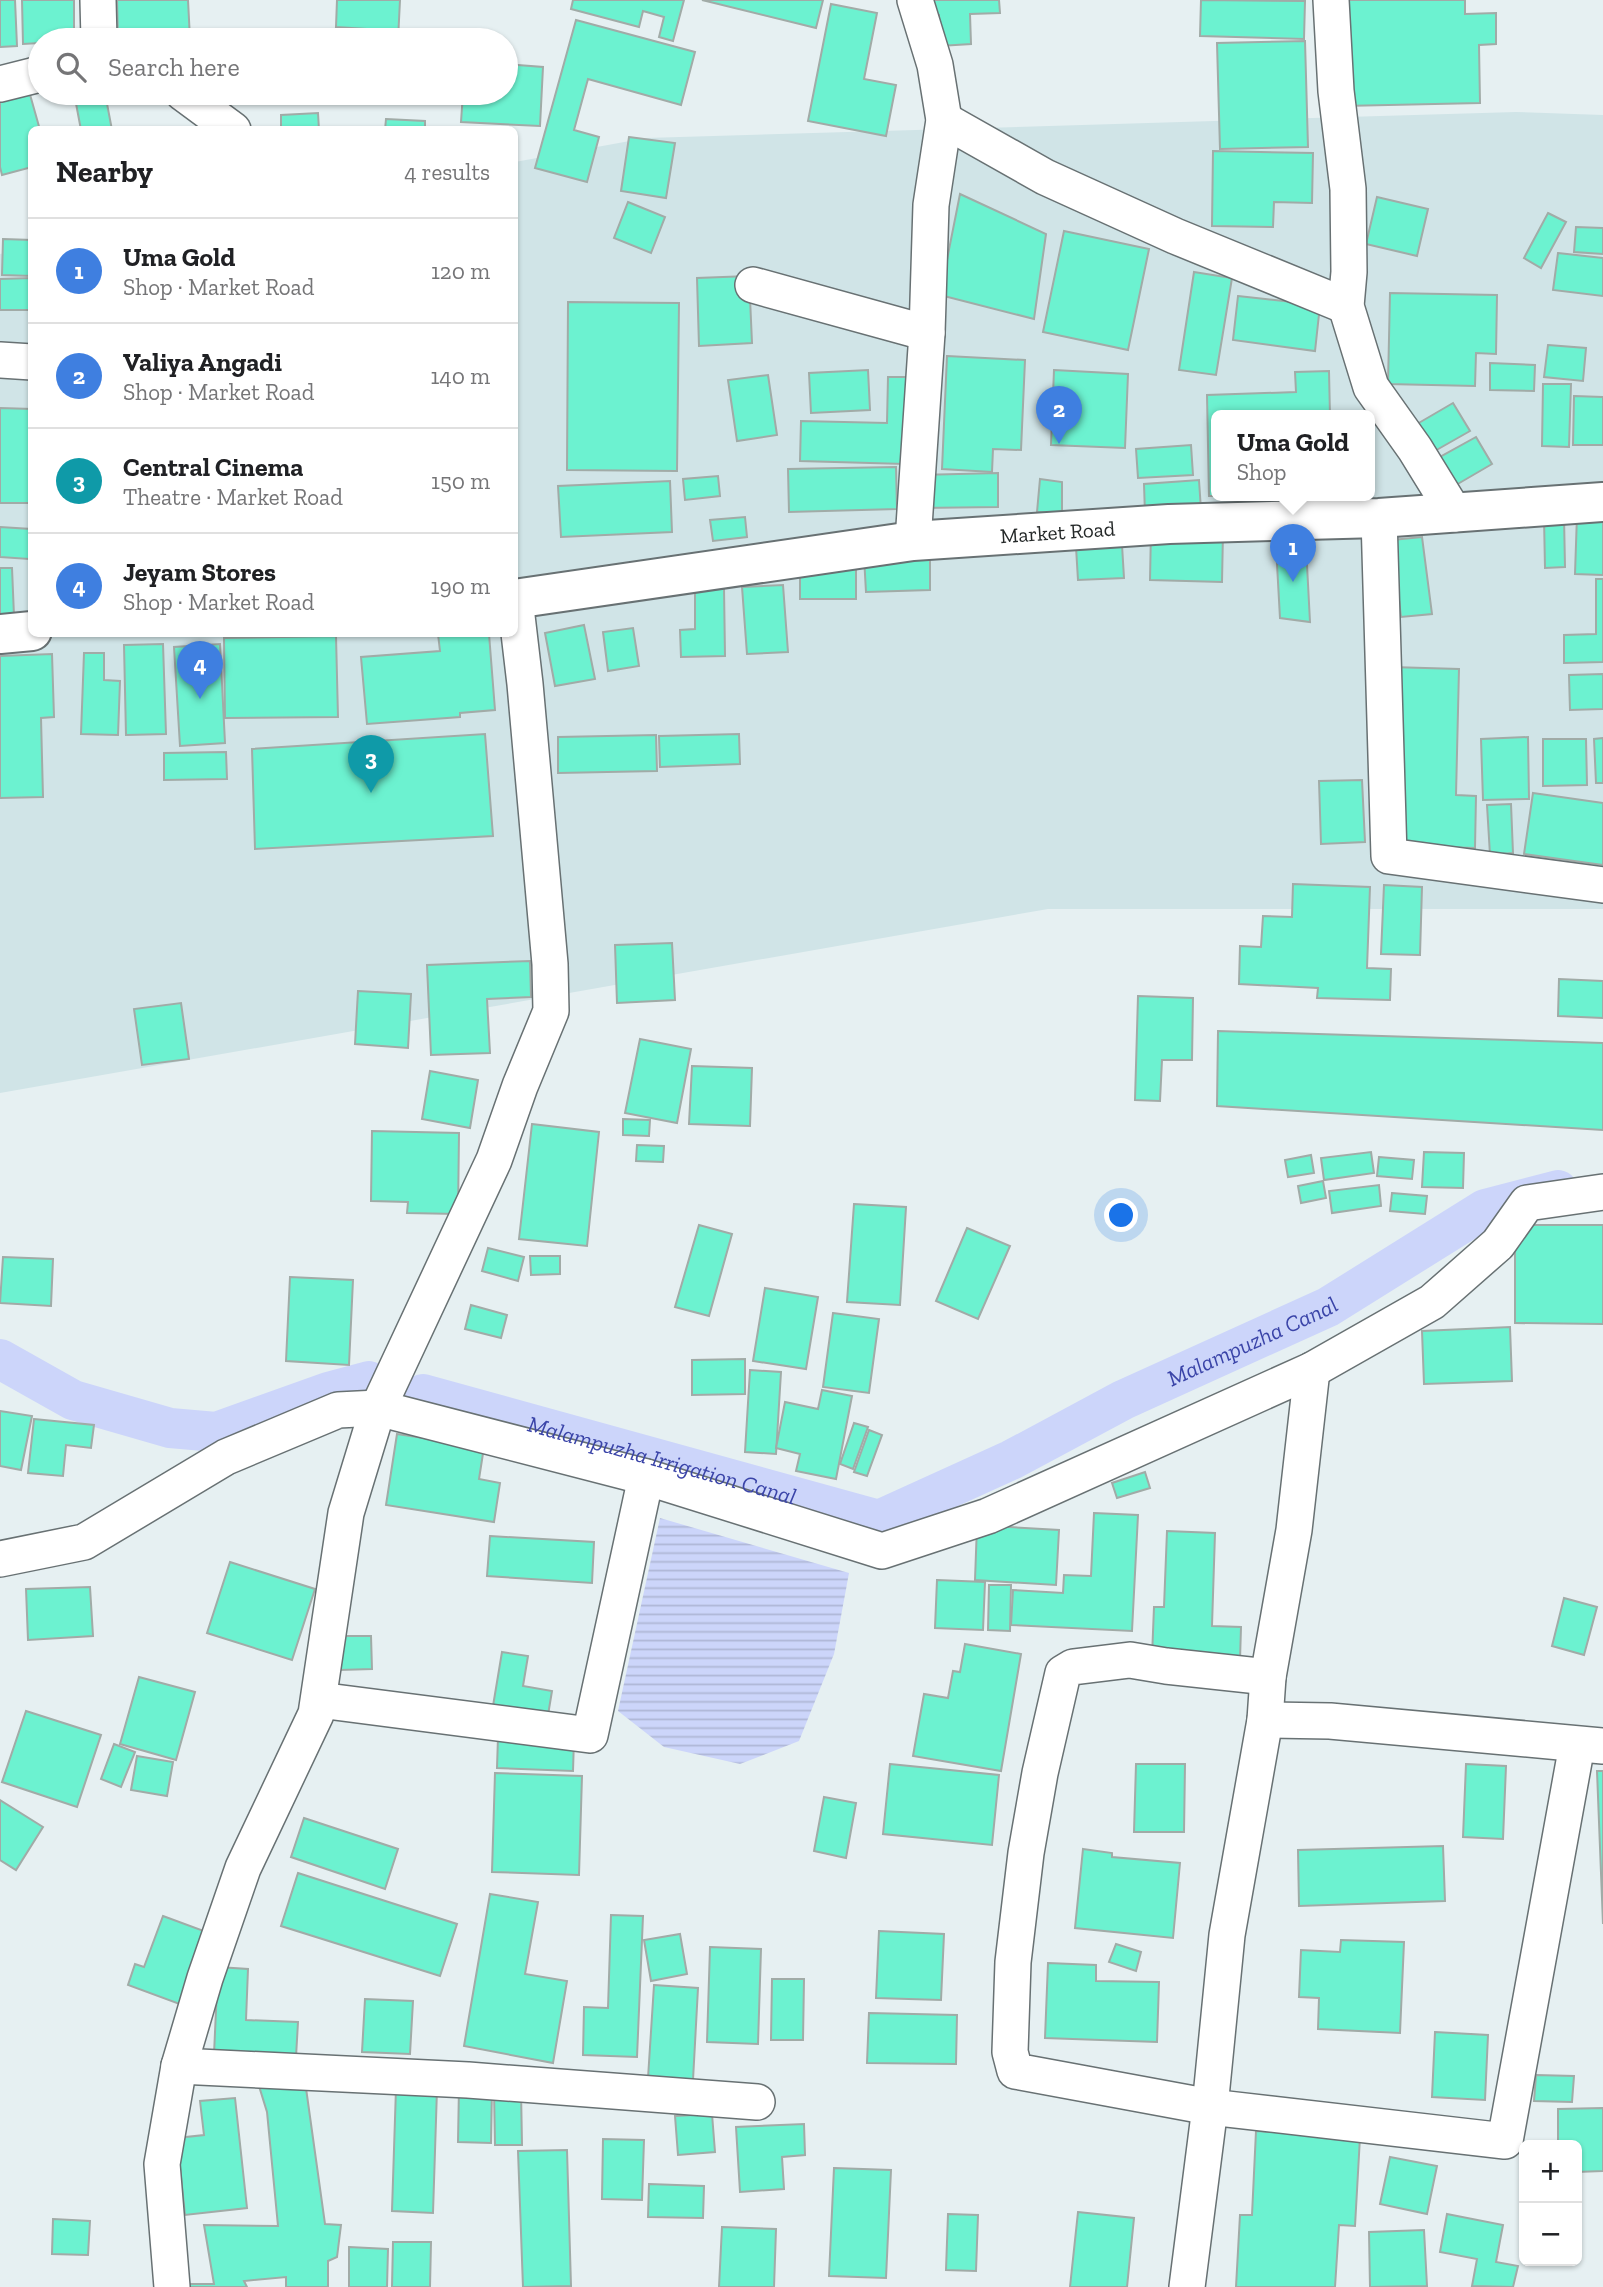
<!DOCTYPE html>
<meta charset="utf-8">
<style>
body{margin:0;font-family:"Zilla Slab",serif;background:#f6f6f6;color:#202124}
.controls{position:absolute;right:21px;bottom:21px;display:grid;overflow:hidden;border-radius:10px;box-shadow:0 2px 5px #0004}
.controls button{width:63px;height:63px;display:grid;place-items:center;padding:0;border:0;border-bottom:2px solid #e0e0e0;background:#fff;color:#202124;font:35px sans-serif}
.you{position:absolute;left:1122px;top:1216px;width:24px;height:24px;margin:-18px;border:5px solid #fff;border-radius:50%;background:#1a73e8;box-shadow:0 0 0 10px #1a73e833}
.badge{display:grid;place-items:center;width:46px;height:46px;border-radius:50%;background:#7c3aed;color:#fff;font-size:23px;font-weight:700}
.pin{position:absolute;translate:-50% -58px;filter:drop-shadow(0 2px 4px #0008)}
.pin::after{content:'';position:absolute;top:37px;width:24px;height:21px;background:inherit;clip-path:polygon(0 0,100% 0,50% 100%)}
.popup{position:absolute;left:1211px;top:410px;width:164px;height:91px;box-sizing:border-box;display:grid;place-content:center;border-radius:10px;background:#fff;filter:drop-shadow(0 2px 5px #0005);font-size:23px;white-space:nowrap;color:#757577}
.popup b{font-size:26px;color:#202124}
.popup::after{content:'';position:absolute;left:50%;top:100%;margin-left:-14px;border:14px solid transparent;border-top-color:#fff}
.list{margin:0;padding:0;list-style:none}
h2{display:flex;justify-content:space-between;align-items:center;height:91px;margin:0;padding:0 28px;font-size:30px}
h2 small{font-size:23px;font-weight:400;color:#757577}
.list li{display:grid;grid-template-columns:46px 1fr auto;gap:21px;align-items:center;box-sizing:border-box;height:105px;padding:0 28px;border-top:2px solid #e0e0e0}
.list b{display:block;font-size:26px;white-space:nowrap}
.list p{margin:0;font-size:23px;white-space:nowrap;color:#757577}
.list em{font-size:23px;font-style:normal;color:#757577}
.icon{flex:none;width:38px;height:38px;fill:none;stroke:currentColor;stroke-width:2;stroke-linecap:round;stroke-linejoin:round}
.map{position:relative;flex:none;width:1603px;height:2287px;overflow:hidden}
.search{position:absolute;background:#fff;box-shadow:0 2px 5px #0004;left:28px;top:28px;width:490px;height:77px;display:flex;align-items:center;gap:18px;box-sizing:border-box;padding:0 24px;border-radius:38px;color:#757577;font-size:26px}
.panel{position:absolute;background:#fff;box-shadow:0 2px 5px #0004;left:28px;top:126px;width:490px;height:511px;border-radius:10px}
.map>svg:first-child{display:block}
.built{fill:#d0e4e7;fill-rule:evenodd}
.water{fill:url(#water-rules)}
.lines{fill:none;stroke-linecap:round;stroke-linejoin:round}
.canal{stroke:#ccd5fa;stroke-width:40}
.building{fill:#6cf2d0;stroke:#a1aba7;stroke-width:2}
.street-casing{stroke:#687173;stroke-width:38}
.secondary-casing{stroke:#687173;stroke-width:42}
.street{stroke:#fff;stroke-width:35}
.secondary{stroke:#fff;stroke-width:38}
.labels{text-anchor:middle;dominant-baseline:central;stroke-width:6;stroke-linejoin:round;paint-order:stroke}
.street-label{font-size:21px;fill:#252929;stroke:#fff}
.water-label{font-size:23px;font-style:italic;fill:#3a44a8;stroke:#fff}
</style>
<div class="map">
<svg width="1603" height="2287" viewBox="0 0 1603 2287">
<defs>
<pattern id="water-rules" width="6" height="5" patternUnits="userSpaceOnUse" patternTransform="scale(1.75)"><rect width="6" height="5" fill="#ccd5fa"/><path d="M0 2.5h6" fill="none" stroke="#afb7d6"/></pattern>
</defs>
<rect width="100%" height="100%" fill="#e6f0f2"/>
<path class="built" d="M1516 112 1603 115V909H1048L0 1093V254L31 249 32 634H514L515 162 646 138ZM1216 416H1370V496H1216Z"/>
<polygon class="water" points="660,1518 849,1573 834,1654 799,1741 740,1764 664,1747 618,1711"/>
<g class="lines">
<g class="canal">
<polyline points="0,1359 73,1400 170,1428 216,1432 328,1392 369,1381"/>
<path id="s1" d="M423 1394 879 1520 1011 1460 1123 1400 1328 1307 1485 1209 1558 1190"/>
</g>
</g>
<g class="building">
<polygon points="0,0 15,0 17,46 0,47"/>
<polygon points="22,0 74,0 74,40 40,40 40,43 23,44"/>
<polygon points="117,0 188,0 190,39 118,40"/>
<polygon points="337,0 400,0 398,40 366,40 366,29 336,27"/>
<polygon points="573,0 684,0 673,41 659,37 664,17 643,11 639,27 571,9"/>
<polygon points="702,0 823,0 816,28"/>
<polygon points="921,0 999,0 1000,13 970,14 971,44 940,46 939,15 921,16"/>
<polygon points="1201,0 1305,1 1304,39 1200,36"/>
<polygon points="1340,0 1465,0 1465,14 1496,13 1496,44 1479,45 1480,103 1343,106"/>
<polygon points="831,4 877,13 864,79 896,85 886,136 808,121"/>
<polygon points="576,20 695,52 681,105 588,79 574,130 599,137 587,182 535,168"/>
<polygon points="1305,41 1308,147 1220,149 1217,43"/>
<polygon points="506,64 543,67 540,126 461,122 463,93 506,93"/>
<polygon points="29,91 40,130 32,130 32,167 2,175 0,167 0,99"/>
<polygon points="74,93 105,93 112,130 81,130"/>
<polygon points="318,113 319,130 281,130 281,115"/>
<polygon points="386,119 425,121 425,130 385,130"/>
<polygon points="629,137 675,143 666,198 621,191"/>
<polygon points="1213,151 1313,153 1312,203 1274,202 1273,227 1212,226"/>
<polygon points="960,194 1046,234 1034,319 940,295"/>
<polygon points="1377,197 1428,209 1417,256 1366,244"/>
<polygon points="628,202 665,217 651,253 614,238"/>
<polygon points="1548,213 1566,222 1541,268 1524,258"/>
<polygon points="1576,227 1603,228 1603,254 1574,252"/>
<polygon points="1064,231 1149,249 1128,350 1043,332"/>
<polygon points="3,239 32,240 32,276 2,275"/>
<polygon points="1558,253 1603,258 1603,296 1553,290"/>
<polygon points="1194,272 1232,278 1216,375 1179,370"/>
<polygon points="749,276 752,343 699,346 697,278"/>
<polygon points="32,278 32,310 0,310 0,279"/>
<polygon points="1390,293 1497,295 1496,354 1476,353 1475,386 1388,384"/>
<polygon points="1238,296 1320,305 1315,351 1233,340"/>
<polygon points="568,302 679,303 677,471 567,470"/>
<polygon points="1548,345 1586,348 1583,381 1544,377"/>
<polygon points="947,356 1025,360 1021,450 993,449 992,472 942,469"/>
<polygon points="1490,363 1535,365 1534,391 1490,390"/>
<polygon points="868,370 870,410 811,413 809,373"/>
<polygon points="1054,370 1128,374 1125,448 1051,445"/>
<polygon points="1329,371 1330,416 1216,416 1216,496 1209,496 1207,395 1296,392 1295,372"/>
<polygon points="768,375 777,435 737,441 728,380"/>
<polygon points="888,377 908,377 905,464 800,461 801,421 887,423"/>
<polygon points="1543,384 1571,384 1569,447 1542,446"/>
<polygon points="1574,396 1603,397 1603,445 1573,445"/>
<polygon points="1453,403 1470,431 1433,452 1417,424"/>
<polygon points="0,408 32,409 30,503 0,503"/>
<polygon points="1476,437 1492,464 1456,485 1440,457"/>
<polygon points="1191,445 1193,475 1138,478 1136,449"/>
<polygon points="896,467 897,509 789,512 788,469"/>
<polygon points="998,473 998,507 919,508 919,475"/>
<polygon points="718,476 720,496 685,500 683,479"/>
<polygon points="1040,479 1062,482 1062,514 1037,512"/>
<polygon points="1199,480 1201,510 1145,514 1144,484"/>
<polygon points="670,481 672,532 561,537 558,486"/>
<polygon points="1577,515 1603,516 1603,575 1575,574"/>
<polygon points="745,517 747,537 713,541 710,520"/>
<polygon points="1564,517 1565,567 1545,568 1544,518"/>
<polygon points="0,527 31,529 29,559 0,557"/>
<polygon points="1151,530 1223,532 1222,582 1150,580"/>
<polygon points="1422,537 1432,614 1401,617 1392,540"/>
<polygon points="1122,545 1124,578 1078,580 1076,547"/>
<polygon points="1276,546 1306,546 1310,622 1280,618"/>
<polygon points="930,556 930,590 866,592 864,557"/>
<polygon points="0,568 12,568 14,616 0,616"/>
<rect x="800" y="568" width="56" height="31"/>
<polygon points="1596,579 1603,579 1603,662 1564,663 1564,635 1596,634"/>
<polygon points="783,585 788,652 747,654 742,587"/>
<polygon points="724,588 725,656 681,657 680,630 695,629 695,589"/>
<polygon points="584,625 595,679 555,686 545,633"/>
<polygon points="633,628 639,666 608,671 603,632"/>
<polygon points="438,634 489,634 495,710 460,713 460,717 367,724 361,657 440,651"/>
<polygon points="336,636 338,717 225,718 224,638"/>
<polygon points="163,644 166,734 126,735 124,645"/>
<polygon points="220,644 225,743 180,746 174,647"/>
<polygon points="84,653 104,653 104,680 120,681 118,735 81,734"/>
<polygon points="52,654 54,717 41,718 43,797 0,798 0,656"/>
<polygon points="1391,667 1459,669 1456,795 1476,796 1475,848 1399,846"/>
<polygon points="1603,674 1603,709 1570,710 1569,675"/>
<polygon points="485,734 493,836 255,849 252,749"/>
<polygon points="739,734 740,764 660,767 659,736"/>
<polygon points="656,735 657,771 558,773 558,737"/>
<polygon points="1528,737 1529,799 1483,800 1481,739"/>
<polygon points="1603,738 1603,783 1596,783 1594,739"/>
<polygon points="1543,739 1586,739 1587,785 1543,786"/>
<polygon points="226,752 227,779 164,780 164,753"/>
<polygon points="1362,780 1365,842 1321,844 1319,781"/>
<polygon points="1533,793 1603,803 1603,865 1524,854"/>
<polygon points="1511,804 1513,853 1490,855 1487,805"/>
<polygon points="1293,884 1370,887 1367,968 1391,969 1390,1000 1317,998 1318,988 1239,984 1240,946 1261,947 1263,916 1292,917"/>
<polygon points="1384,885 1422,887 1420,955 1381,954"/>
<polygon points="672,943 675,1000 617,1003 615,945"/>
<polygon points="530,961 531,997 487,999 490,1053 431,1055 427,965"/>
<polygon points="1559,979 1603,981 1603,1018 1558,1016"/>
<polygon points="358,991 411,994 408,1048 355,1044"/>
<polygon points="1138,996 1193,998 1192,1060 1162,1060 1160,1101 1135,1100"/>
<polygon points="181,1003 189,1059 142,1065 134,1009"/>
<polygon points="1218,1031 1603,1043 1603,1130 1217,1106"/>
<polygon points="640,1039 691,1049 677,1123 625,1113"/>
<polygon points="692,1066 752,1068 750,1126 689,1124"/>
<polygon points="430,1071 478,1080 470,1128 422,1119"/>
<polygon points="623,1119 650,1120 649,1136 623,1135"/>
<polygon points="532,1124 599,1132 587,1246 519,1239"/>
<polygon points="372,1131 459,1133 458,1214 407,1213 408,1202 371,1201"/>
<polygon points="637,1145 664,1146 663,1162 636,1161"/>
<polygon points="1371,1152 1374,1173 1324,1180 1321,1158"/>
<polygon points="1424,1152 1464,1153 1463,1188 1422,1187"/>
<polygon points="1311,1155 1314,1173 1288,1177 1285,1160"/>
<polygon points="1379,1157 1414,1160 1412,1179 1377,1176"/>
<polygon points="1323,1181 1326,1198 1301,1203 1298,1186"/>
<polygon points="1379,1185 1381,1206 1332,1213 1329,1191"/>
<polygon points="1392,1193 1427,1196 1425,1214 1390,1211"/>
<polygon points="854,1204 906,1207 900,1305 847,1302"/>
<polygon points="699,1225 732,1234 709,1316 675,1307"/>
<polygon points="1515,1225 1603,1225 1603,1324 1515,1323"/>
<polygon points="967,1228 1010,1246 978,1319 936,1301"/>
<polygon points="488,1248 524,1257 518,1281 482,1271"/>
<polygon points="530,1256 560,1256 560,1274 531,1275"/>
<polygon points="3,1257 53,1259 51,1306 0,1303"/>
<polygon points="290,1277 353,1280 349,1365 286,1361"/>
<polygon points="765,1288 818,1297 806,1369 753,1361"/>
<polygon points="471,1305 507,1315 501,1338 465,1329"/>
<polygon points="833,1313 879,1319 869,1393 823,1387"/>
<polygon points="1510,1327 1512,1381 1424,1384 1422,1331"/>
<polygon points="745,1359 745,1394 692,1395 692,1360"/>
<polygon points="750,1370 781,1372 776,1454 745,1452"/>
<polygon points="822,1390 852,1396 836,1479 796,1471 800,1454 776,1448 785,1402 818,1409"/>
<polygon points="0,1411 32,1416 21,1470 0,1466"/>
<polygon points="34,1419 94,1425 91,1448 66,1445 63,1476 28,1473"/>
<polygon points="854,1423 868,1427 853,1469 840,1464"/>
<polygon points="869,1430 882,1435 867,1476 854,1472"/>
<polygon points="397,1434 484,1447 479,1479 500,1483 494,1522 386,1505"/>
<polygon points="1145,1472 1150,1488 1117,1498 1112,1483"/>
<polygon points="1094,1513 1138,1515 1132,1631 1011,1625 1013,1590 1063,1593 1064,1575 1091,1576"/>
<polygon points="977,1525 1059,1530 1056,1585 975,1580"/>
<polygon points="1167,1531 1215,1533 1212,1626 1241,1627 1240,1660 1152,1657 1154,1607 1164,1607"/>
<polygon points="490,1536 594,1542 592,1583 487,1576"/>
<polygon points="230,1562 315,1589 292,1660 207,1633"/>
<polygon points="937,1580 985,1582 983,1630 935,1628"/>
<polygon points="989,1585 1011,1585 1010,1631 988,1630"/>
<polygon points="90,1587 93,1636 28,1640 26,1589"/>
<polygon points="1564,1598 1597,1607 1584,1655 1552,1646"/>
<polygon points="339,1636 371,1636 372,1669 340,1670"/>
<polygon points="965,1644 1021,1654 1001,1771 913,1756 924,1694 948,1698 953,1671 960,1672"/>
<polygon points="502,1652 528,1656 523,1686 552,1691 548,1715 493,1706"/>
<polygon points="139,1677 195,1692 176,1760 120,1744"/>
<polygon points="26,1711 101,1735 77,1807 2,1782"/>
<polygon points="498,1737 574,1739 573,1771 497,1768"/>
<polygon points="114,1744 135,1752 121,1787 101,1779"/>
<polygon points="137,1756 173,1762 167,1796 131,1790"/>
<polygon points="890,1764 999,1775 992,1845 883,1834"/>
<polygon points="1136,1764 1185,1764 1184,1832 1134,1832"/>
<polygon points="1466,1764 1506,1766 1503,1839 1463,1837"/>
<polygon points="1597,1771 1603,1771 1603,1924"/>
<polygon points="495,1773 582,1776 579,1875 492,1872"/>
<polygon points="824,1797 856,1803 846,1858 814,1851"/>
<polygon points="0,1800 43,1827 16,1870 0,1860"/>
<polygon points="304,1818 398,1849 385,1889 291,1857"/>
<polygon points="1443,1846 1445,1901 1299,1906 1298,1850"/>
<polygon points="1083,1849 1112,1853 1112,1857 1180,1863 1173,1938 1075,1928"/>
<polygon points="298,1873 457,1924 440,1976 281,1926"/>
<polygon points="490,1894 538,1902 525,1974 567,1981 553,2063 464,2046"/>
<polygon points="611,1915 643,1916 637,2057 583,2055 584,2007 608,2008"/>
<polygon points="163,1916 212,1934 185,2006 128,1985 135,1964 144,1967"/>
<polygon points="879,1931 944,1934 941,2000 876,1998"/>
<polygon points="680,1934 687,1974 651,1981 644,1940"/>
<polygon points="1341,1940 1404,1942 1400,2033 1318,2029 1319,1998 1299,1997 1301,1950 1340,1952"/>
<polygon points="1116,1944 1141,1952 1136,1971 1109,1962"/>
<polygon points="710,1947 761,1949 758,2044 707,2042"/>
<polygon points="1048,1963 1096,1965 1096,1981 1159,1982 1157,2042 1045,2038"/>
<polygon points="218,1967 248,1969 246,2020 298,2022 296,2057 214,2054"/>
<polygon points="772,1979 804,1979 803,2040 771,2040"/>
<polygon points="654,1985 698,1988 693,2080 648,2078"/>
<polygon points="365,1999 413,2001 410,2054 362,2052"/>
<polygon points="869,2013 957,2015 956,2064 867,2063"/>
<polygon points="1435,2032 1488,2035 1485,2100 1432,2097"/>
<polygon points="1536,2075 1574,2076 1572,2102 1534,2101"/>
<polygon points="305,2081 325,2224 341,2225 337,2257 328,2261 328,2287 286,2287 286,2277 244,2281 247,2287 183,2287 182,2284 214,2284 204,2225 278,2226 267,2112 259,2086"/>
<polygon points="459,2087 492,2088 491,2143 458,2142"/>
<polygon points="396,2088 437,2089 433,2213 392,2211"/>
<polygon points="494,2090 521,2090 522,2145 495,2145"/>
<polygon points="235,2098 247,2208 185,2215 177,2138 204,2135 200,2101"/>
<polygon points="1603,2108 1603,2171 1577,2172 1577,2145 1558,2145 1558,2109"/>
<polygon points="712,2114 715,2152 678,2155 675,2116"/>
<polygon points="804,2124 805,2155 782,2157 784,2189 740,2192 736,2127"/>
<polygon points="1256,2131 1360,2137 1355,2226 1339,2225 1335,2287 1236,2287 1240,2215 1252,2215"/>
<polygon points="603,2139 644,2140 642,2200 602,2199"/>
<polygon points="567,2150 571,2286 523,2287 518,2151"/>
<polygon points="1390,2157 1437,2166 1427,2214 1380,2204"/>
<polygon points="834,2168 891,2170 886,2278 829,2276"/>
<polygon points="649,2184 704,2186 703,2218 648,2217"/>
<polygon points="1078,2212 1134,2218 1127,2287 1070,2287"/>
<polygon points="948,2214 978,2215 976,2271 946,2270"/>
<polygon points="1447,2214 1503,2225 1496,2262 1518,2266 1513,2287 1472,2286 1477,2259 1440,2252"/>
<polygon points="53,2219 90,2221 88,2255 52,2254"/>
<polygon points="722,2227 776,2229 774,2287 719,2287"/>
<polygon points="1424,2230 1427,2286 1370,2287 1369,2232"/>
<polygon points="393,2242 431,2242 430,2287 392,2287"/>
<polygon points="349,2247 388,2249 387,2287 349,2287"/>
</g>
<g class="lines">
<defs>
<g id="street">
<polyline points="98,0 99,40"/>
<polyline points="1331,0 1336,91 1348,189 1349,272 1346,306 1371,387 1415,449 1455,514"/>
<polyline points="0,84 40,74"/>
<polyline points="183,93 233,130"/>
<polyline points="944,120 1045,177 1175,236 1346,306"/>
<polyline points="753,285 927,333"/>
<polyline points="0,360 32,362"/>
<polyline points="1379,518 1389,856 1603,885"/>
<polyline points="913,541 927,333 931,205 944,120 935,65 915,0"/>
<polyline points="0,1559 84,1542 226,1457 338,1410 378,1408 646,1477 882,1551 988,1516 1312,1370 1432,1302 1498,1244 1527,1203 1603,1192"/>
<polyline points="1268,1677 1166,1666 1130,1660 1073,1667 1063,1673 1040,1773 1026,1853 1013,1962 1010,2052 1015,2071 1210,2107 1505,2141 1577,1745"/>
<polyline points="319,1700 590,1735 646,1477"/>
<polyline points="1265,1720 1330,1721 1603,1746"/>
<polyline points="179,2066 468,2080 757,2102"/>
<polyline points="172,2287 162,2164 179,2066 205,1978 243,1868 316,1714 346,1513 378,1408 494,1160 520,1086 551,1011 550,964 525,684 515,599"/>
<polyline points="1187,2287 1210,2107 1227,1935 1265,1720 1268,1677 1294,1530 1312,1370"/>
</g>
<g id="secondary">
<path id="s2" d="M514 599 913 541 1169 524 1379 518 1603 502"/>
<polyline points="0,634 32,631"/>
</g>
</defs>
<use href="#street" class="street-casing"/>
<use href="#secondary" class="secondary-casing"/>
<use href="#street" class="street"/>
<use href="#secondary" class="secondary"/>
</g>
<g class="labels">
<g class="street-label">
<text stroke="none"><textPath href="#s2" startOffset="548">Market Road</textPath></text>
</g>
<g class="water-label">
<text stroke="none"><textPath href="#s1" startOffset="887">Malampuzha Canal</textPath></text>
<text stroke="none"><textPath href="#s1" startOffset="248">Malampuzha Irrigation Canal</textPath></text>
</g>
</g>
</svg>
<div class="controls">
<button>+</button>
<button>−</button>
</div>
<div class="you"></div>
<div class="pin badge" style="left:1293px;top:582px;background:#3f7fe0">1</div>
<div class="popup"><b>Uma Gold</b>Shop</div>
<div class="pin badge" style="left:1059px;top:444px;background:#3f7fe0">2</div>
<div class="pin badge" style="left:371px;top:793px;background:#0f9aa8">3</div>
<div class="pin badge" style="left:200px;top:699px;background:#3f7fe0">4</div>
<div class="search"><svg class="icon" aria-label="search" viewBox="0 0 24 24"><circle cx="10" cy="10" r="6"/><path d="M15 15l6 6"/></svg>Search here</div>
<section class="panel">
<h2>Nearby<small>4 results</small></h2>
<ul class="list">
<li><span class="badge" style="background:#3f7fe0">1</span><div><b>Uma Gold</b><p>Shop · Market Road</p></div><em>120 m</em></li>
<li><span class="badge" style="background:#3f7fe0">2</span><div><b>Valiya Angadi</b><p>Shop · Market Road</p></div><em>140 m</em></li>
<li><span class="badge" style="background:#0f9aa8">3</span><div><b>Central Cinema</b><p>Theatre · Market Road</p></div><em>150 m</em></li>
<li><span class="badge" style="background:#3f7fe0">4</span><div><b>Jeyam Stores</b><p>Shop · Market Road</p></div><em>190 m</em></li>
</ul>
</section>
</div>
